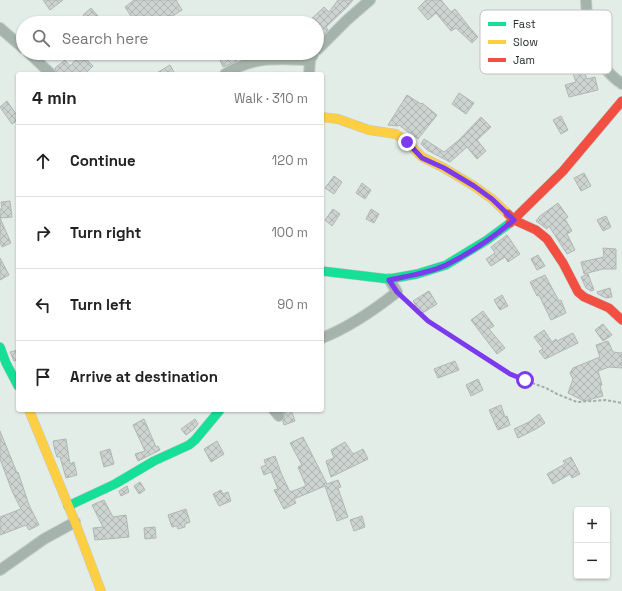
<!DOCTYPE html>
<meta charset="utf-8">
<style>
body{margin:0;font-family:"Space Grotesk",sans-serif;background:#f2f2f2;color:#222}
.controls{position:absolute;right:12px;bottom:12px;display:grid;overflow:hidden;border-radius:4px;box-shadow:0 1px 3px #0004}
.controls button{width:36px;height:36px;display:grid;place-items:center;padding:0;border:0;border-bottom:1px solid #e0e0e0;background:#fff;color:#222;font:20px sans-serif}
.stop{position:absolute;width:12px;height:12px;margin:-9px;border:3px solid #7c3aed;border-radius:50%;background:#fff}
.stop.end{background:#7c3aed;border-color:#fff;box-shadow:0 1px 4px #0008}
.list{margin:0;padding:0;list-style:none}
h2{display:flex;justify-content:space-between;align-items:center;height:52px;margin:0;padding:0 16px;font-size:17px}
h2 small{font-size:13px;font-weight:400;color:#767676}
.list li{display:grid;grid-template-columns:26px 1fr auto;gap:12px;align-items:center;box-sizing:border-box;height:72px;padding:0 16px;border-top:1px solid #e0e0e0}
.list b{display:block;font-size:15px;white-space:nowrap}
.list em{font-size:13px;font-style:normal;color:#767676}
.icon{flex:none;width:22px;height:22px;fill:none;stroke:currentColor;stroke-width:2;stroke-linecap:round;stroke-linejoin:round}
.map{position:relative;flex:none;width:622px;height:591px;overflow:hidden}
.search{position:absolute;background:#fff;box-shadow:0 1px 3px #0004;left:16px;top:16px;width:308px;height:44px;display:flex;align-items:center;gap:10px;box-sizing:border-box;padding:0 14px;border-radius:22px;color:#767676;font-size:15px}
.panel{position:absolute;background:#fff;box-shadow:0 1px 3px #0004;left:16px;top:72px;width:308px;height:340px;border-radius:4px}
.map>svg:first-child{display:block}
.building{fill:url(#building-cross-hatch);stroke:#afb7b3}
.lines{fill:none;stroke-linecap:round;stroke-linejoin:round}
.street-casing{stroke:#c2cac6;stroke-width:12}
.fast-casing{stroke:#c2cac6;stroke-width:10}
.slow-casing{stroke:#c2cac6;stroke-width:10}
.jam-casing{stroke:#c2cac6;stroke-width:10}
.path{stroke:#a1aca7;stroke-width:2;stroke-dasharray:3 2;stroke-linecap:butt}
.street{stroke:#a4b3ac;stroke-width:10}
.fast{stroke:#16e098;stroke-width:9}
.slow{stroke:#ffcf43;stroke-width:9}
.jam{stroke:#f24e42;stroke-width:9}
.route{stroke:#7c3aed;stroke-width:5}
.key{fill:#fff;stroke:#bec0bf;stroke-width:1}
.key-label{font-size:11px;fill:#272d2a}
</style>
<div class="map">
<svg width="622" height="591" viewBox="0 0 622 591">
<defs>
<pattern id="building-cross-hatch" width="8" height="8" patternUnits="userSpaceOnUse"><rect width="8" height="8" fill="#ccd3d0"/><path d="M0 0l8 8M0 8l8-8" fill="none" stroke="#afb5b3"/></pattern>
</defs>
<rect width="100%" height="100%" fill="#e3ede8"/>
<g class="building">
<polygon points="43,0 63,0 50,10"/>
<polygon points="134,0 176,0 182,10 171,17 170,15 159,23 150,23 144,15 135,22 125,7"/>
<polygon points="338,0 353,0 347,7 326,27 328,30 317,41 317,23 307,23 324,7 329,12"/>
<polygon points="426,0 441,0 451,12 455,9 470,28 478,37 472,43 456,28 451,31 436,13 428,20 418,8"/>
<polygon points="91,8 104,23 90,23 83,15"/>
<polygon points="576,12 583,50 580,51 584,63 581,64 587,79 595,77 598,90 569,97 565,85 576,82 568,59 548,66 546,61 544,61 542,54 564,46 558,29 567,27 566,20 568,20 568,13"/>
<polygon points="82,53 93,53 87,60 93,66 85,74 57,74 55,68 65,60 70,66"/>
<polygon points="217,53 233,53 237,61 223,67"/>
<polygon points="170,65 175,74 155,74"/>
<polygon points="459,93 474,103 466,114 452,104"/>
<polygon points="407,95 421,104 422,103 437,115 418,139 399,125 398,126 388,125"/>
<polygon points="7,101 18,117 18,120 12,124 0,107"/>
<polygon points="561,116 568,130 561,134 553,120"/>
<polygon points="481,117 491,127 477,140 486,151 477,159 467,147 450,162 427,150 421,144 424,139 444,152 459,140"/>
<polygon points="584,173 591,186 581,191 574,178"/>
<polygon points="334,176 342,182 334,194 325,188"/>
<polygon points="362,183 371,190 365,199 356,193"/>
<polygon points="10,201 12,217 0,218 11,243 2,247 0,242 0,209 2,209 1,202"/>
<polygon points="558,203 568,217 565,219 572,231 567,234 575,250 567,254 549,226 547,229 536,221 540,216"/>
<polygon points="333,209 340,214 332,226 325,220"/>
<polygon points="371,209 379,214 374,223 366,219"/>
<polygon points="606,216 611,227 603,231 597,220"/>
<polygon points="507,235 520,254 508,262 505,257 491,266 486,259 495,253 491,247"/>
<polygon points="603,248 616,249 616,269 603,269 584,274 581,262 604,257"/>
<polygon points="538,255 545,266 537,270 531,259"/>
<polygon points="0,258 9,275 0,280"/>
<polygon points="588,274 594,290 591,291 586,288 581,277"/>
<polygon points="545,275 559,301 561,300 566,313 551,320 539,295 537,296 530,282"/>
<polygon points="610,288 612,297 606,298 598,294 597,292"/>
<polygon points="429,291 437,304 421,314 413,301"/>
<polygon points="502,295 508,306 500,310 494,300"/>
<polygon points="483,311 494,326 489,329 505,348 497,354 471,320"/>
<polygon points="603,324 612,335 603,341 595,330"/>
<polygon points="544,330 552,342 556,339 557,341 573,333 578,343 545,359 539,351 543,349 534,337"/>
<polygon points="608,341 613,352 622,353 622,368 609,367 598,371 602,385 600,386 603,396 584,401 568,393 573,379 570,373 573,368 600,357 596,345"/>
<polygon points="18,350 18,360 14,361 10,352"/>
<polygon points="455,361 459,370 438,378 434,369"/>
<polygon points="478,379 483,390 471,396 466,385"/>
<polygon points="501,405 505,417 507,416 510,425 498,430 489,410"/>
<polygon points="282,410 291,410 295,421 284,425 283,421 285,415"/>
<polygon points="539,414 545,423 536,429 518,438 514,429 529,422"/>
<polygon points="144,419 156,447 158,446 160,450 138,461 135,454 145,451 133,425"/>
<polygon points="195,419 198,424 194,429 186,435 181,429"/>
<polygon points="0,431 17,473 18,472 29,505 39,525 29,530 26,525 0,535 0,517 21,509 12,491 0,459"/>
<polygon points="303,437 327,484 338,480 341,487 338,488 348,517 337,521 325,486 294,499 296,503 284,509 274,490 278,489 271,472 264,475 261,467 266,465 264,460 275,456 281,473 290,492 306,486 298,467 302,465 290,443"/>
<polygon points="66,439 70,464 74,462 77,475 66,478 60,457 57,457 55,451 53,441"/>
<polygon points="217,441 224,454 211,462 204,449"/>
<polygon points="345,442 353,454 363,449 368,459 331,477 326,461 334,458 331,450"/>
<polygon points="110,449 114,464 104,467 100,452"/>
<polygon points="571,457 580,474 572,478 570,474 553,484 547,474 565,464 563,461"/>
<polygon points="140,482 145,490 139,494 134,486"/>
<polygon points="127,486 129,492 121,496 119,491"/>
<polygon points="221,490 223,494 228,492 231,501 219,506 213,494"/>
<polygon points="104,500 113,517 126,515 129,537 95,540 93,528 103,527 92,505"/>
<polygon points="186,509 190,522 185,524 185,527 178,529 177,526 172,527 168,515"/>
<polygon points="362,516 365,527 354,531 350,520"/>
<polygon points="155,527 156,538 145,539 144,528"/>
</g>
<g class="lines">
<defs>
<g id="street">
<path d="M586 0C587 33 593 64 622 84"/>
<polyline points="0,28 23,48"/>
<polyline points="317,50 347,20 370,0"/>
<polyline points="29,53 51,74"/>
<path d="M225 74C254 56 277 59 310 60"/>
<polyline points="309,74 310,60 313,55"/>
<path d="M322 338C350 327 373 311 397 292L389 279"/>
<polyline points="274,410 279,416"/>
<polyline points="0,570 44,539 75,522"/>
</g>
<g id="fast">
<polyline points="322,271 389,279 417,274 446,265 487,240 510,223"/>
<polyline points="0,347 6,363 18,386"/>
<polyline points="68,506 115,484 154,461 189,445 195,440 220,410"/>
</g>
<g id="slow">
<polyline points="322,117 338,119 369,130 396,134 407,142 422,157 444,168 474,186 492,199 508,214"/>
<polyline points="29,410 75,522 101,591"/>
</g>
<g id="jam">
<polyline points="508,214 514,220 536,230 547,239 563,263 578,292 584,297 609,308 622,320"/>
<polyline points="510,223 563,171 622,101"/>
</g>
</defs>
<use href="#street" class="street-casing"/>
<use href="#fast" class="fast-casing"/>
<use href="#slow" class="slow-casing"/>
<use href="#jam" class="jam-casing"/>
<polyline class="path" points="404,298 428,321 510,375 546,388 557,394 577,402 606,400 622,403"/>
<use href="#street" class="street"/>
<use href="#fast" class="fast"/>
<use href="#slow" class="slow"/>
<use href="#jam" class="jam"/>
</g>
<g class="lines">
<path class="route" d="M407 142 422 158 444 168 474 186 492 199 514 220C494 237 470 253 446 265 429 273 408 276 389 280L397 292 428 321 510 374 525 380"/>
</g>
<rect x="480" y="10" width="132" height="64" rx="6" class="key"/>
<rect x="488" y="22" width="18" height="4" fill="#16e098"/>
<rect x="488" y="40" width="18" height="4" fill="#ffcf43"/>
<rect x="488" y="58" width="18" height="4" fill="#f24e42"/>
<g class="key-label">
<text x="513" y="28">Fast</text>
<text x="513" y="46">Slow</text>
<text x="513" y="64">Jam</text>
</g>
</svg>
<div class="controls">
<button>+</button>
<button>−</button>
</div>
<div class="stop" style="left:525px;top:380px"></div>
<div class="stop end" style="left:407px;top:142px"></div>
<div class="search"><svg class="icon" aria-label="search" viewBox="0 0 24 24"><circle cx="10" cy="10" r="6"/><path d="M15 15l6 6"/></svg>Search here</div>
<section class="panel">
<h2>4 min<small>Walk · 310 m</small></h2>
<ul class="list">
<li><svg class="icon" aria-label="ahead" viewBox="0 0 24 24"><path d="M12 20V5M6 11l6-6 6 6"/></svg><div><b>Continue</b></div><em>120 m</em></li>
<li><svg class="icon" aria-label="right" viewBox="0 0 24 24"><path d="M7 20v-9h11M14 6l5 5-5 5"/></svg><div><b>Turn right</b></div><em>100 m</em></li>
<li><svg class="icon" aria-label="left" viewBox="0 0 24 24"><path d="M17 20v-9H6M10 6l-5 5 5 5"/></svg><div><b>Turn left</b></div><em>90 m</em></li>
<li><svg class="icon" aria-label="arrive" viewBox="0 0 24 24"><path d="M6 21V4h12l-3 4 3 4H6"/></svg><div><b>Arrive at destination</b></div></li>
</ul>
</section>
</div>
